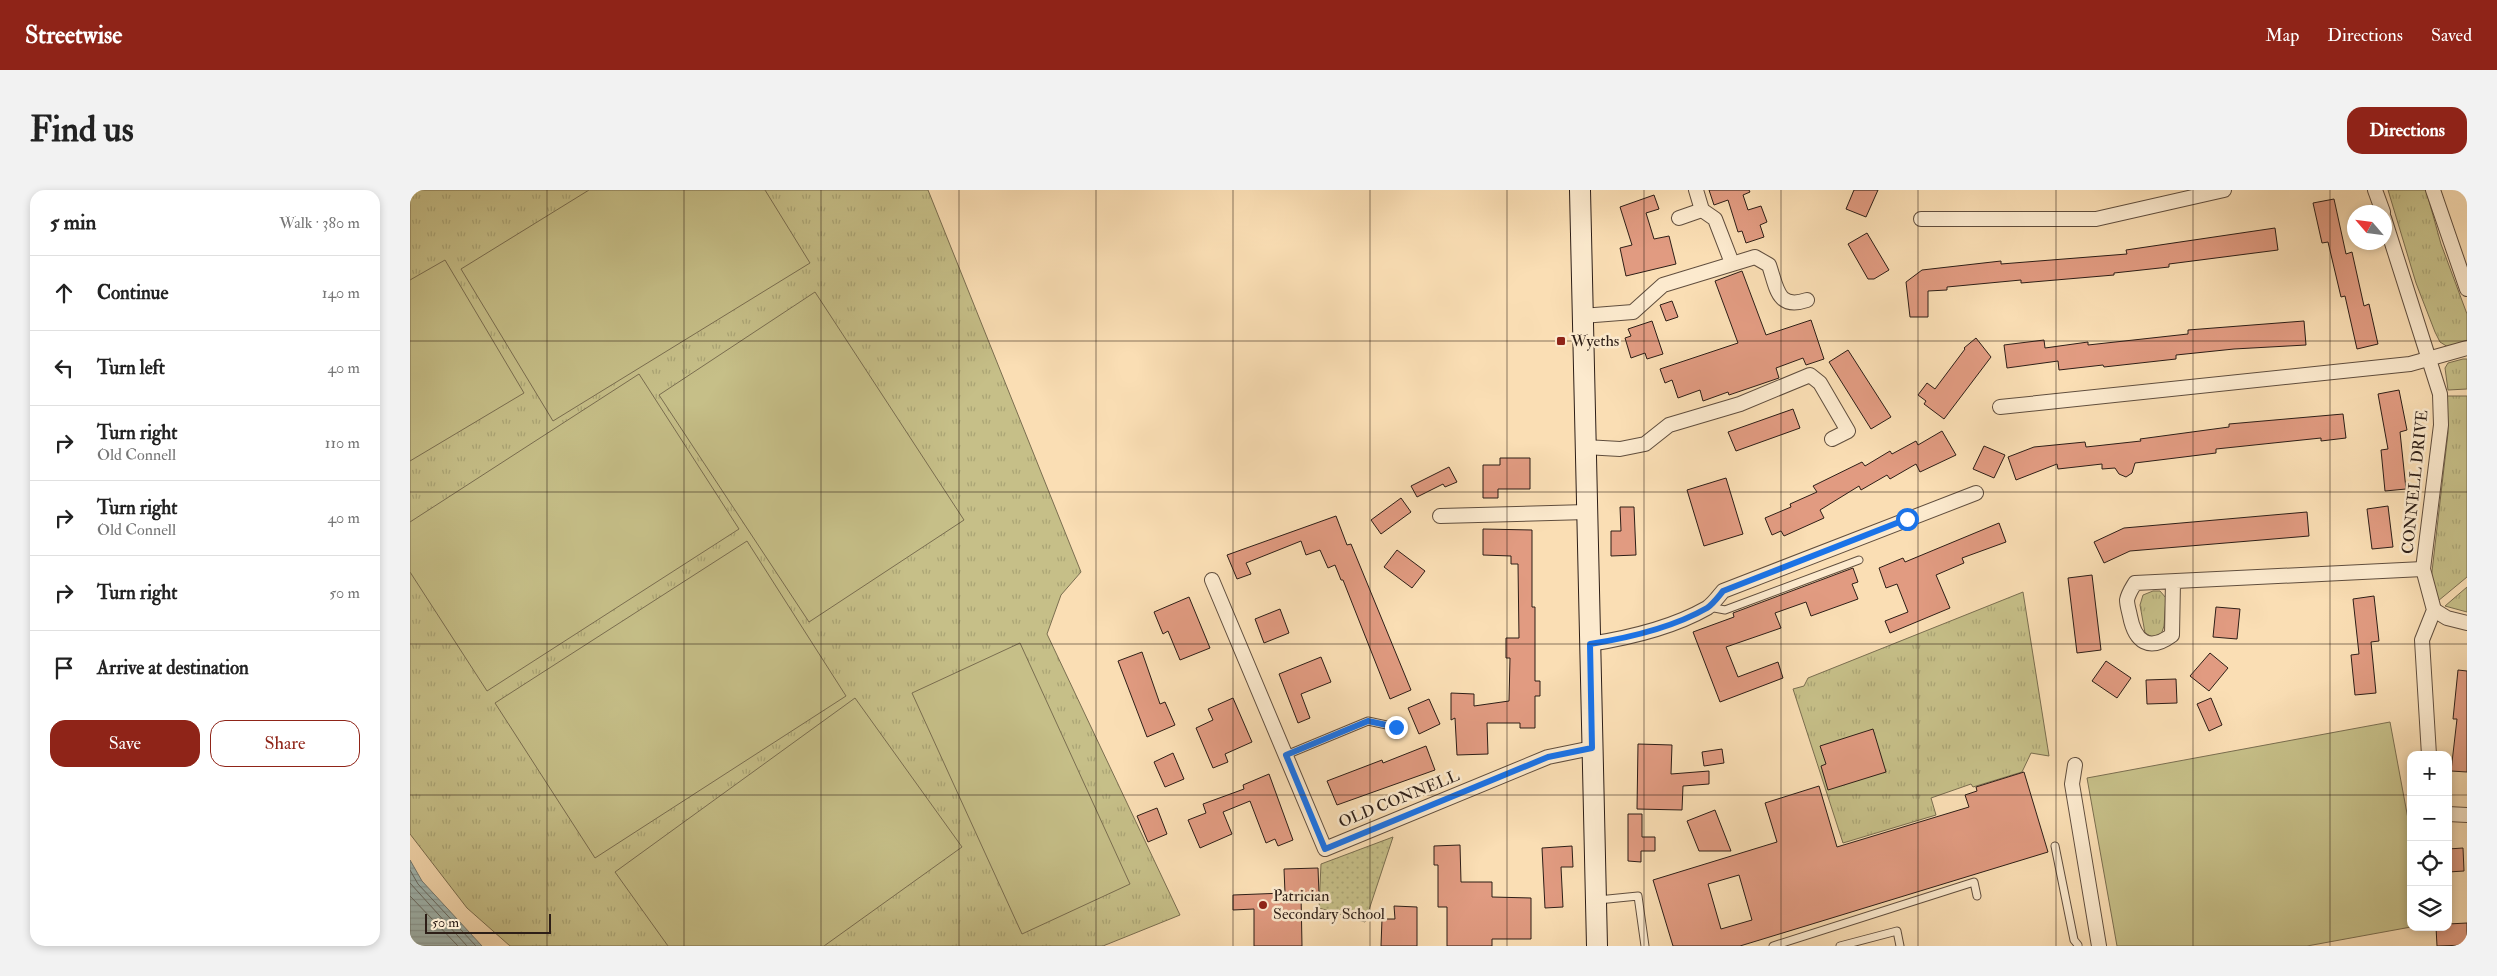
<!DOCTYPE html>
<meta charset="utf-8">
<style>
body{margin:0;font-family:"IM FELL Double Pica",serif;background:#f2f2f2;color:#222}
.controls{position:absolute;right:15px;bottom:15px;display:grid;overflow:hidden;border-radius:10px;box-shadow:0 2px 8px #0003}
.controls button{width:45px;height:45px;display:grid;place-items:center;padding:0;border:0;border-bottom:1px solid #e0e0e0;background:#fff;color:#222;font:25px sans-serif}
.compass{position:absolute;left:1937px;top:15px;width:45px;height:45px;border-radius:50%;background:#fff;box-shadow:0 2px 8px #0003;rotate:298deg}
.scale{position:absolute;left:15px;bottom:12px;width:126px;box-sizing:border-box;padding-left:5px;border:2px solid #2d1e17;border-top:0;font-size:14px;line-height:18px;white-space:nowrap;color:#2d1e17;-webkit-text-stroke:4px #fceace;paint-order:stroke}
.stop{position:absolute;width:15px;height:15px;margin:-11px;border:4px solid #1a73e8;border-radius:50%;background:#fff}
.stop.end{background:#1a73e8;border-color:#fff;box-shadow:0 1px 5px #0008}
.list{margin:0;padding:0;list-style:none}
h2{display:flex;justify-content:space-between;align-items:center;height:65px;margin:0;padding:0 20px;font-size:21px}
h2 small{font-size:16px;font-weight:400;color:#767676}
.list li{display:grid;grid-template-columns:32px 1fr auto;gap:15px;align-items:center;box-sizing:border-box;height:75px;padding:0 20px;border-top:1px solid #e0e0e0}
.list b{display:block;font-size:19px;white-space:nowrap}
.list p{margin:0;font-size:16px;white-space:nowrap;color:#767676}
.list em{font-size:16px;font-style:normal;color:#767676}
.actions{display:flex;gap:10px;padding:15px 20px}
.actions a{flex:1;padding:11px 0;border:1px solid #8f2418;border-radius:15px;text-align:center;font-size:18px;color:#8f2418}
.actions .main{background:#8f2418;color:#fff}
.icon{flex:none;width:28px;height:28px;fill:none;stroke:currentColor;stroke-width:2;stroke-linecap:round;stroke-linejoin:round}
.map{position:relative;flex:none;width:2057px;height:756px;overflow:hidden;border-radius:15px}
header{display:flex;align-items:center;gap:30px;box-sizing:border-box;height:70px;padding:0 25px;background:#8f2418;color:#fff}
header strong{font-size:24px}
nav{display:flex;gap:28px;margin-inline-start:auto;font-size:18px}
.intro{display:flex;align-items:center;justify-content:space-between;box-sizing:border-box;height:120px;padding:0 30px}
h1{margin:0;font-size:35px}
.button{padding:12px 22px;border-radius:15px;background:#8f2418;color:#fff;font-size:18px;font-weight:700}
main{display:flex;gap:30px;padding:0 30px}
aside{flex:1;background:#fff;border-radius:15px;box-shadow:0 2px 8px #0003}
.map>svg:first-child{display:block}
.grass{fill:url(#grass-tufts);stroke:#7a6e50}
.park{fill:url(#park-dots);stroke:#7a6e50}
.pitch{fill:#c6bf88;stroke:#7a6e50}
.water{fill:url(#water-rules);stroke:#737c76}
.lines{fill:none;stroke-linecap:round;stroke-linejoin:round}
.shore{stroke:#676c66;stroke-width:1}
.building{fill:#e19b81;stroke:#2d1e17;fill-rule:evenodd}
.lane-casing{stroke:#604e3e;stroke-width:9}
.street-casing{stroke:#604e3e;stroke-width:16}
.secondary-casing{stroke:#2d1e17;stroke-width:22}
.lane{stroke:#fceace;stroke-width:7}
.street{stroke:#fceace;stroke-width:14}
.secondary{stroke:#fceace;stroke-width:20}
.route{stroke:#1a73e8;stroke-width:6}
.grid{fill:none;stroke:#2d1e17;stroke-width:1;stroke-opacity:0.55}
.poi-dot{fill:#8f2418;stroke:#fceace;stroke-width:2}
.labels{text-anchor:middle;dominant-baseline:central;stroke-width:5;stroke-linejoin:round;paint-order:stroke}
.poi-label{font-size:16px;fill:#2d1e17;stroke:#fceace;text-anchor:start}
.street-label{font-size:16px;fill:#2d1e17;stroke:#fceace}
</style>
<header>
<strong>Streetwise</strong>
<nav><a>Map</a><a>Directions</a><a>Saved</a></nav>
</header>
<div class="intro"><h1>Find us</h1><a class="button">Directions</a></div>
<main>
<aside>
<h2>5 min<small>Walk · 380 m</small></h2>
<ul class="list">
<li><svg class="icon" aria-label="ahead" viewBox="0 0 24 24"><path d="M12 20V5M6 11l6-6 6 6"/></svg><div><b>Continue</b></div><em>140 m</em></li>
<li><svg class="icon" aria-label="left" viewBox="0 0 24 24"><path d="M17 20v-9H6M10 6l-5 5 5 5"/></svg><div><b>Turn left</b></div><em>40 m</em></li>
<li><svg class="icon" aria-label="right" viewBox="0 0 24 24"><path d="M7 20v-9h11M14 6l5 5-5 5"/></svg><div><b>Turn right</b><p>Old Connell</p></div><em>110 m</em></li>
<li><svg class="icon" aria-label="right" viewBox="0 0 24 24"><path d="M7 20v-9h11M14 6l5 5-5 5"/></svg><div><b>Turn right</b><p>Old Connell</p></div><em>40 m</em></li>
<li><svg class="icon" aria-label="right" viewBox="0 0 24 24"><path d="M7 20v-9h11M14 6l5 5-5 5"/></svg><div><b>Turn right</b></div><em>50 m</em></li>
<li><svg class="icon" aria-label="arrive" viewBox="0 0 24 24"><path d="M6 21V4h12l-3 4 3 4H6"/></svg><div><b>Arrive at destination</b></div></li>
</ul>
<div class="actions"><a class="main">Save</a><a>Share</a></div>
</aside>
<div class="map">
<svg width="2057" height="756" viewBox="0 0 2057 756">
<defs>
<pattern id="grass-tufts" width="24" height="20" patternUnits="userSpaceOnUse" patternTransform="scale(1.25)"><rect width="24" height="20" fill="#c6bf88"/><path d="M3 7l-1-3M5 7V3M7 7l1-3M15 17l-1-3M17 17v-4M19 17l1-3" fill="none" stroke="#aaa475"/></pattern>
<pattern id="park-dots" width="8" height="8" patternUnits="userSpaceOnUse" patternTransform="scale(1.25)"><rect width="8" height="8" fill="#c6bf88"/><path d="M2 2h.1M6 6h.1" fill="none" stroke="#aaa475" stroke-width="1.8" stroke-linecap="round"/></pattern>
<pattern id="water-rules" width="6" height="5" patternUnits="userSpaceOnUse" patternTransform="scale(1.25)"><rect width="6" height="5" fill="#a1bab6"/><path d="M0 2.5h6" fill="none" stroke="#8b9f9c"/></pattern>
</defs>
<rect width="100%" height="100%" fill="#fadeb4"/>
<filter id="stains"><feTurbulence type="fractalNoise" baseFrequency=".004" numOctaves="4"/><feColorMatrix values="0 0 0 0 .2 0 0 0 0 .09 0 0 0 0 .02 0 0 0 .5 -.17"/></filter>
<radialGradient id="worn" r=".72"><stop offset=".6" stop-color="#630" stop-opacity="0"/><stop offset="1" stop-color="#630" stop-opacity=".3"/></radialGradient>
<g class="grass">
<polygon points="0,0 518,0 671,382 651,405 637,444 770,725 693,756 100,756 57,718 0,644"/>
<polygon points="1978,0 2016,0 2031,54 2057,124 2057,150 2047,158 2038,157 2030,152 2025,142 2006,93"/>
<polygon points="2053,169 2057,169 2057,199 2038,200 2035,178 2038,173"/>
<polygon points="2037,206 2057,206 2057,387 2028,411 2021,390 2038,243"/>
<polygon points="2057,397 2057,422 2035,416"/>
<polygon points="1743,401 1750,401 1756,408 1754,436 1751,445 1744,448 1735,443 1730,415 1733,405"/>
<polygon points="1613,402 1639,566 1621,563 1612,582 1563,597 1561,594 1521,608 1526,625 1433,653 1383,499 1394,496 1398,488"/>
</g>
<polygon class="park" points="983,647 955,732 909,718 911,674"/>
<g class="pitch">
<polygon points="179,0 355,0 400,73 143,231 51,79"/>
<polygon points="35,70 114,203 0,271 0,90"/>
<polygon points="405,102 554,330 399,432 249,205"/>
<polygon points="229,184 329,339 77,501 0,382 0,332"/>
<polygon points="337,351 436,506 185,668 85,513"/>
<polygon points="610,453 720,694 612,744 502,503"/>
<polygon points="445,508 552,657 414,756 258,756 205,682"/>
<polygon points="1980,532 2001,645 2001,737 1897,756 1707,756 1677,588"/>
</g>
<polygon class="water" points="0,670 12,691 72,756 0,756"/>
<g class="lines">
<g class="shore">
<polyline points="0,680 8,694 66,756"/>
<polyline points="0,693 57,756"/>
<polyline points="0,706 48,756"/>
</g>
</g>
<g class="building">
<polygon points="1299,0 1339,0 1340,2 1333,5 1338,20 1351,16 1357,32 1350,35 1354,47 1336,53 1332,41 1328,42 1318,10 1304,15"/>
<polygon points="1444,0 1468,0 1456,27 1436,19"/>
<polygon points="1244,5 1249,19 1236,23 1244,49 1259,46 1266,74 1216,86 1210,58 1222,55 1210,17"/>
<polygon points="1924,9 1936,64 1942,62 1954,116 1959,114 1968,154 1947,159 1935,106 1931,107 1918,52 1912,53 1903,13"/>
<polygon points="1865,38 1868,60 1759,74 1759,77 1704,83 1704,85 1611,93 1611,90 1537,97 1537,100 1518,101 1518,127 1500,127 1496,92 1512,80 1591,71 1591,74 1717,64 1716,60"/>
<polygon points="1457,43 1479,80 1464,89 1458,89 1438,54"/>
<polygon points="1332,81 1356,145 1401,130 1414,169 1396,175 1393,168 1366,178 1369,188 1319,205 1318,202 1293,211 1290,200 1268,208 1262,190 1255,193 1250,179 1328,153 1305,91"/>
<polygon points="1262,111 1268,127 1256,131 1250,115"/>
<polygon points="1242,131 1253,164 1237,169 1235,163 1221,168 1215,148 1221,146 1218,139"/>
<polygon points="1894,131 1896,155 1824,159 1766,165 1766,169 1694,177 1693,175 1649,180 1648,171 1597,178 1594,155 1634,150 1635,158 1678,152 1678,155 1778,144 1778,140"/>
<polygon points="1566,148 1581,167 1534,229 1514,214 1516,211 1508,205 1517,193 1525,199 1555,159 1554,158"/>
<polygon points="1438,160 1481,227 1461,239 1419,172"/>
<polygon points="1989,200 1997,240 1990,242 1996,299 1975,301 1971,260 1978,259 1968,204"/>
<polygon points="1383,219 1390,238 1326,261 1318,242"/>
<polygon points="1933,224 1936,248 1911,251 1911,248 1806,259 1806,263 1725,273 1722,283 1716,287 1709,284 1705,278 1692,279 1692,274 1648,279 1647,274 1606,290 1598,267 1624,257 1675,252 1676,257 1731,251 1730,249 1819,237 1819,234"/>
<polygon points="1532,241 1546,265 1510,282 1506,274 1480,289 1477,285 1451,300 1449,296 1410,320 1414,328 1374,346 1371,341 1362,345 1355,328 1381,317 1380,314 1407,302 1403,296 1452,272 1455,276 1480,261 1482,264 1506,251 1508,255"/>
<polygon points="1574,256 1595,265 1584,288 1563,279"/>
<polygon points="1090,268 1120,268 1120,299 1088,299 1088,308 1073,308 1073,275 1090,275"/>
<polygon points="1039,277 1047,292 1035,297 1033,294 1007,307 1001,296"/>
<polygon points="1316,288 1333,344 1294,356 1277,300"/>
<polygon points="991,308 1001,322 971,344 961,330"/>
<polygon points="1978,316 1983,357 1962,359 1957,319"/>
<polygon points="1210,317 1224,317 1226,365 1201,366 1201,341 1211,341"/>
<polygon points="1897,322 1899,346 1720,361 1694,373 1684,352 1714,338"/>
<polygon points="926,326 937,355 941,354 1001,500 980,509 933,390 931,390 925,375 918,378 910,360 896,365 891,351 836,373 841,384 827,389 817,365"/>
<polygon points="1589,333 1596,352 1552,368 1554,373 1526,385 1540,418 1480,443 1475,431 1498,422 1487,394 1476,398 1469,378 1493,368 1495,372"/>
<polygon points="1073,339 1122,340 1122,417 1125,417 1125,491 1130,491 1130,506 1125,506 1125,538 1110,538 1110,533 1077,533 1078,564 1047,565 1045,528 1041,530 1041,503 1064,504 1064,516 1099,511 1100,468 1096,468 1096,448 1109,448 1108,374 1101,374 1101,366 1073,365"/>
<polygon points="987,360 1015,381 1002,398 974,377"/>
<polygon points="1443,378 1448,392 1442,394 1448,409 1401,426 1396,412 1365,423 1371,438 1316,457 1328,487 1368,472 1373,488 1310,512 1283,442 1324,427 1323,423"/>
<polygon points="1682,385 1691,460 1667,463 1658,388"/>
<polygon points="1964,406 1969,451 1961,452 1966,503 1945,505 1941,465 1949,464 1943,409"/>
<polygon points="779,407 800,458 770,470 758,441 753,444 744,422"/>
<polygon points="1806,417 1830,419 1827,449 1803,447"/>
<polygon points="870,419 879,443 854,453 845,429"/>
<polygon points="732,462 750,514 755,512 765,535 737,547 708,471"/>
<polygon points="1800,463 1818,478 1799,501 1780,486"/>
<polygon points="911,467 921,492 891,504 900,528 888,533 869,484"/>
<polygon points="1696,471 1721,488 1707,508 1682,491"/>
<polygon points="2048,480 2057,481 2057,582 2041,581 2047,529 2043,529"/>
<polygon points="1766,489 1767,513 1737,514 1736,490"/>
<polygon points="823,508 842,552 815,564 818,572 803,578 786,538 803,530 798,519"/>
<polygon points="1801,508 1812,535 1799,541 1787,514"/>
<polygon points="1019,509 1030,534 1009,544 998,518"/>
<polygon points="1463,539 1476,582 1418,600 1411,576 1416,574 1410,556"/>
<polygon points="1228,554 1262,555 1261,584 1299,581 1299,594 1273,596 1272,620 1227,619"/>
<polygon points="1016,556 1025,580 927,615 917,591 972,570 973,573"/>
<polygon points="1312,559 1314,573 1294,576 1292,562"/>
<polygon points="763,563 774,589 755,597 744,572"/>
<path d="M1614 582 1638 662 1330 756H1263L1243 690 1367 652 1355 613 1409 596 1427 657 1559 617 1555 605 1567 601 1566 597ZM1329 685 1342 730 1311 739 1298 694Z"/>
<polygon points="859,584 883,650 868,656 865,649 856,653 840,611 813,622 822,644 790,658 778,630 796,623 793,614 834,599 833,595"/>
<polygon points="747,618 757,644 738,652 727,626"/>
<polygon points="1305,620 1321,661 1289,661 1277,631"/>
<polygon points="1218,624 1232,624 1232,647 1245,647 1245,661 1231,661 1231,672 1218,671"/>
<polygon points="1050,655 1051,692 1082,692 1082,707 1121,708 1121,749 1082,749 1082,756 1037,756 1037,717 1028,717 1028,675 1024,675 1024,656"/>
<polygon points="1162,656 1163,677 1151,677 1153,717 1135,718 1132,658"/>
<polygon points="2053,658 2054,681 2038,682 2038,659"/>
<polygon points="908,678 909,704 891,704 892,756 844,756 844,719 823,720 823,705 875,703 874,679"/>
<polygon points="984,716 1007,717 1007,756 971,756 972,729 985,729"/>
<polygon points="2057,733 2057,755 2027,756 2026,737 2038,737 2038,734"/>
</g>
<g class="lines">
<defs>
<g id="lane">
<polyline points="1299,417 1315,420 1449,370"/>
<polyline points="876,565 958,531 986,537"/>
<polyline points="1645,656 1664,750 1668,755"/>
<polyline points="1188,710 1228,706 1235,756"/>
<polyline points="1363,756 1564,692 1567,706"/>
<polyline points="1430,756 1487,741 1490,756"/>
</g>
<g id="street">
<polyline points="1286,0 1292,20 1305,29 1322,73"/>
<polyline points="1965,0 1973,22"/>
<polyline points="2023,0 2057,99"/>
<polyline points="1269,28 1292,20"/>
<polyline points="1974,28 2030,204 2031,235 2013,379 2024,420 2012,450 2019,565"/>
<polyline points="1511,29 1686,29 1814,0"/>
<path d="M1172 126 1223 122 1253 95 1345 67 1359 75C1367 98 1367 120 1397 110"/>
<polyline points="1590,217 2000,174 2057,158"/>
<polyline points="1175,257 1210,259 1235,254 1259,235 1330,214 1400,185 1410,193 1438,241 1422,249"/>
<polyline points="1030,326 1177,322"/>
<polyline points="802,390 915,659 1138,567 1182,558"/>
<path d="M1763 392 1762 445C1739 462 1725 452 1720 426 1719 421 1717 415 1717 410 1718 404 1722 398 1725 393L2013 379"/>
<polyline points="2024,420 2037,428 2057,433"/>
<path d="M1180 454C1218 448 1262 438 1297 418 1303 414 1308 407 1313 401L1566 303"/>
<polyline points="1665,575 1662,594 1689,756"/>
<polyline points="2038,624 2057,625"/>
</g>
<polyline id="secondary" points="1170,0 1187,756"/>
</defs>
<use href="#lane" class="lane-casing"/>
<use href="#street" class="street-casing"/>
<use href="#secondary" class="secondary-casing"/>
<use href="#lane" class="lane"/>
<use href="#street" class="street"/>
<use href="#secondary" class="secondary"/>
</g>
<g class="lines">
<path class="route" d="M986 537 958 531 876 565 915 659 1138 567 1182 558 1180 454C1218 448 1262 438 1297 418 1303 414 1308 407 1313 401L1497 329"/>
</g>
<path class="grid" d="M137 0V756M274 0V756M411 0V756M549 0V756M686 0V756M823 0V756M960 0V756M1097 0V756M1234 0V756M1371 0V756M1508 0V756M1646 0V756M1783 0V756M1920 0V756M0 151H2057M0 302H2057M0 454H2057M0 605H2001M2038 605H2057"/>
<g class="poi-dot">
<rect x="1146" y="146" width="10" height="10" rx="2.5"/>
<circle cx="853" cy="715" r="5"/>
</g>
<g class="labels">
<g class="poi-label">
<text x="1161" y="151">Wyeths</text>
<text x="863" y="706">Patrician<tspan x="863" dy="18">Secondary School</tspan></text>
</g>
<g class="street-label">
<text transform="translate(2005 292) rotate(-84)">CONNELL DRIVE</text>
<text transform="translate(989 609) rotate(-22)">OLD CONNELL</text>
</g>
</g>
<rect width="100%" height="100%" filter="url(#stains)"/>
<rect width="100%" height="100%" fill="url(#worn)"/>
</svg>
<div class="controls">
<button>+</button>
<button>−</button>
<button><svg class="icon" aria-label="locate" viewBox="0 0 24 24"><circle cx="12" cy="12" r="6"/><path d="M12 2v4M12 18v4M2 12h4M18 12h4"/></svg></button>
<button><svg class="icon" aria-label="layers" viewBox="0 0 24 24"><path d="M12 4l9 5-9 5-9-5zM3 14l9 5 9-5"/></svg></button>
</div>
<svg class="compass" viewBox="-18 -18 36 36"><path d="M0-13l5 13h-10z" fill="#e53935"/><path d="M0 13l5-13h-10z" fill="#767676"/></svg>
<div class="scale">50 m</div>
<div class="stop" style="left:1497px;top:329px"></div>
<div class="stop end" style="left:986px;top:537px"></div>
</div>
</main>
